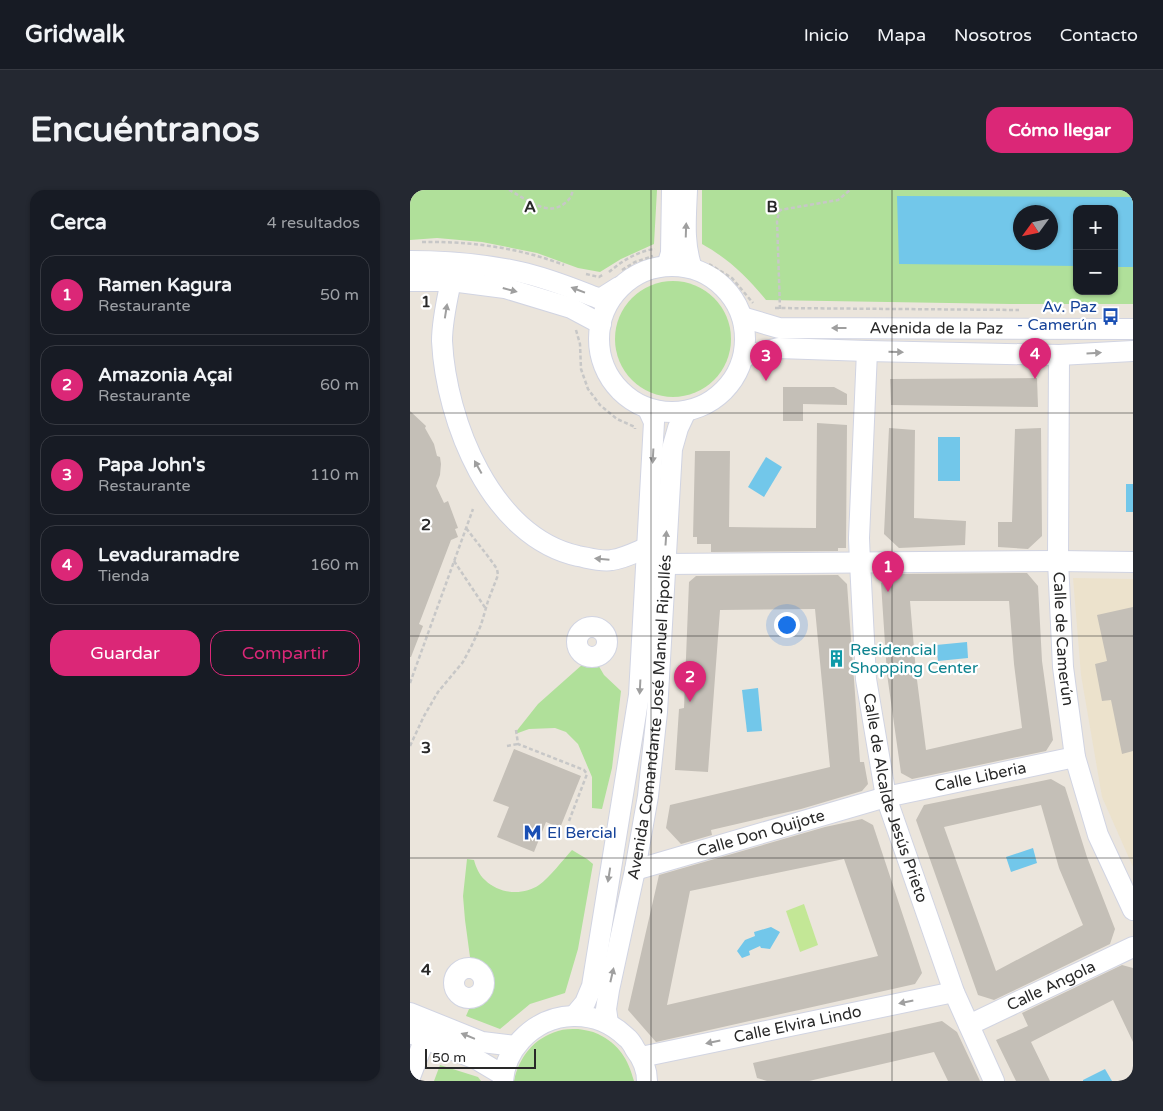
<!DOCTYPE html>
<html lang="es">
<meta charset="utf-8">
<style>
body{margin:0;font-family:"Varela Round",sans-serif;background:#242831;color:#f1f3f6}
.controls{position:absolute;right:15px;top:15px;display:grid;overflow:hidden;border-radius:10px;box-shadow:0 1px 4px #0004}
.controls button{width:45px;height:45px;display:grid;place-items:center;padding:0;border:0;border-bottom:1px solid #363941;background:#171b24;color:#f1f3f6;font:25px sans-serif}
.compass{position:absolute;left:603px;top:15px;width:45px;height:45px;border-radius:50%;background:#171b24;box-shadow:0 1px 4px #0004;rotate:237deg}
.scale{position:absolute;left:15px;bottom:12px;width:111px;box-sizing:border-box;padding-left:5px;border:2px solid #292929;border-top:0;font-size:14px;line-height:18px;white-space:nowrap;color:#292929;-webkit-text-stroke:4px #fff;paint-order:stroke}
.you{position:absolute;left:376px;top:434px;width:18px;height:18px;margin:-12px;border:4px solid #fff;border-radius:50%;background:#1a73e8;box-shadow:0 0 0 8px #1a73e833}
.badge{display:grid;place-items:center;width:32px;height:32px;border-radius:50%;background:#db2777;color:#fff;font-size:16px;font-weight:700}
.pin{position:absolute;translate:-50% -41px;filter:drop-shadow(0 1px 2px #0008)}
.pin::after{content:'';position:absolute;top:26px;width:18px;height:15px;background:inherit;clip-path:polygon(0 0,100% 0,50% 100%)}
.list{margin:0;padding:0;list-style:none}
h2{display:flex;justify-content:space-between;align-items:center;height:65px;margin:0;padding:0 20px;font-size:21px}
h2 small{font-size:16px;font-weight:400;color:#9ea1a6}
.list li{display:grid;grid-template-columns:32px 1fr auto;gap:15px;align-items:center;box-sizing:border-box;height:80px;margin:0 10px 10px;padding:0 10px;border:1px solid #363941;border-radius:15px}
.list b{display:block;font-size:19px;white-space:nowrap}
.list p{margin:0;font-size:16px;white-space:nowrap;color:#9ea1a6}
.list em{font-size:16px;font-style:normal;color:#9ea1a6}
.actions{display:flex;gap:10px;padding:15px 20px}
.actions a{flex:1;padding:11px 0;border:1px solid #db2777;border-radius:15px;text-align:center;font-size:18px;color:#db2777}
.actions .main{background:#db2777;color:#fff}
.map{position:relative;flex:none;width:723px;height:891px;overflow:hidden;border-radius:15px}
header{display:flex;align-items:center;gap:30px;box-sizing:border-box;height:70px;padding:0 25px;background:#171b24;border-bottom:1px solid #363941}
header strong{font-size:24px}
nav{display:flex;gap:28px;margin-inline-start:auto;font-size:18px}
.intro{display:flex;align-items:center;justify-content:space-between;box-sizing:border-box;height:120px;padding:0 30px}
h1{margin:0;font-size:35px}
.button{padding:12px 22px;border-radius:15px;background:#db2777;color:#fff;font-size:18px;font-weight:700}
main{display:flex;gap:30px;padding:0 30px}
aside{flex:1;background:#171b24;border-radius:15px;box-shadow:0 1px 4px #0004}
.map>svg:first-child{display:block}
.education{fill:#ece2cc}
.green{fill:#b0e09a;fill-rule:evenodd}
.pitch{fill:#c3e796}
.water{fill:#72c7ea;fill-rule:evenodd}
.building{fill:#c4bfb7;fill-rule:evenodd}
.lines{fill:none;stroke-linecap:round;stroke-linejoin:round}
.minor-casing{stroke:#d1d4e2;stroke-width:22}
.path{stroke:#c7c7c7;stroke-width:2.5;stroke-dasharray:4 2.5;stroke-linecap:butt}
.minor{stroke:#fff;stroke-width:20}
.oneway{fill:#9f9f9f}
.grid{fill:none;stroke:#292929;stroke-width:1;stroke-opacity:0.55}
.labels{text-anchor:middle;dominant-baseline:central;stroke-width:4.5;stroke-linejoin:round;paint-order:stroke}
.transit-label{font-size:16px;fill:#164399;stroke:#fff;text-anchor:end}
.street-label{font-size:16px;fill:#292929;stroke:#fff}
.culture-label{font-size:16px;fill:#0d838f;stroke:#fff;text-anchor:start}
.grid-label{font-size:16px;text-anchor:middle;font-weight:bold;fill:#292929;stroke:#fff;stroke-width:4.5;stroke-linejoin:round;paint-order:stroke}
</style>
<header>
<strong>Gridwalk</strong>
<nav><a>Inicio</a><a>Mapa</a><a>Nosotros</a><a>Contacto</a></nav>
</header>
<div class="intro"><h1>Encuéntranos</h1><a class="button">Cómo llegar</a></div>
<main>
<aside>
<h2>Cerca<small>4 resultados</small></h2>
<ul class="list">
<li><span class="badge">1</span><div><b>Ramen Kagura</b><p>Restaurante</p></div><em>50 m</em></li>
<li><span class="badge">2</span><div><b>Amazonia Açai</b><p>Restaurante</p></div><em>60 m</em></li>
<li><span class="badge">3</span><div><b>Papa John's</b><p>Restaurante</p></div><em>110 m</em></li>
<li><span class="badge">4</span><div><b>Levaduramadre</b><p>Tienda</p></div><em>160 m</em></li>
</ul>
<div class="actions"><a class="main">Guardar</a><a>Compartir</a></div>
</aside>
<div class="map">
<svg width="723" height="891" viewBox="0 0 723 891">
<rect width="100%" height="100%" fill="#ebe5dc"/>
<polygon class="education" points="663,388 723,389 723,677 692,607 671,485"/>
<g class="green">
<polygon points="0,0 247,0 244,54 211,69 190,82 168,78 127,63 72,52 27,48 0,50"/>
<path d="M292 0H723V114H600L356 110C337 87 319 69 292 54ZM667 19H704V101H667ZM610 22H640V52H610Z"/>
<circle cx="263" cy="149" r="58"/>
<polygon points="187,473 194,485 211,501 202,578 192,619 182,618 182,587 168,554 156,542 145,538 119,539 108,543 105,543 128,514 173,474"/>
<path d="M162 660 177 669 183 674 168 759 155 803 120 814 90 839 56 826 62 812 73 805 78 790 75 782 60 767 55 730 53 706 57 669 64 670C66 677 69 685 75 690 89 704 113 706 129 695 139 688 153 670 162 660Z"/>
<path d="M168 839C174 840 182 841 188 844 209 854 218 869 224 891H104C109 867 124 848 148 841 154 839 162 839 168 839Z"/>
<polygon points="30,875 68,887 71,891 24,891"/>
</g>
<polygon class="pitch" points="394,714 408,755 390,762 376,721"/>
<g class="water">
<path d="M487 6 723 7V77H704V19H667V76L489 74ZM610 22H640V52H610Z"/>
<rect x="528" y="247" width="22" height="44"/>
<polygon points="356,267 372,277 354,307 338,297"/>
<rect x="716" y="294" width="7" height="28"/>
<polygon points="557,452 558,468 528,471 526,455"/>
<polygon points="348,498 352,541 337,542 332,500"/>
<polygon points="623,658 627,673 601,682 596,667"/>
<polygon points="361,737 370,742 360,759 351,758 350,756 339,761 340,765 332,768 327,761 335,750 345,746 344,742"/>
<polygon points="695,879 702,891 673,891 673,890"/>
</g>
<g class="building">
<polygon points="627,188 628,217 481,215 480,189"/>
<polygon points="373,197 424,197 437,204 437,215 393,214 393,231 373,231"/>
<polygon points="0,221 16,236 15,238 24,254 27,266 30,267 31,274 30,285 26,296 34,313 38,311 48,338 45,339 48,347 41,350 9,434 13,436 1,467 0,467"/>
<polygon points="407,233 437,235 436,358 428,358 428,361 301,362 301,354 287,354 287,347 283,347 285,261 320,261 319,337 406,338"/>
<polygon points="479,238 505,240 504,328 556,331 555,355 489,358 474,344"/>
<polygon points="631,238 632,346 618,359 588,357 588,332 602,332 605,239"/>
<path d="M617 383 628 396 632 471 643 550 636 561 502 589 491 583 477 484 471 393 481 384ZM500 411H599L604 474 612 538 516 560 506 482Z"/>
<polygon points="428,385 437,394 450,572 454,572 458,594 452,601 391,619 301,640 302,645 271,654 256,638 260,615 420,577 405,419 310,420 298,582 265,580 269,519 274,518 279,392 286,386"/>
<polygon points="723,417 723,561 712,564 701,510 692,511 685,474 697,471 687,425"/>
<polygon points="104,559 171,586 150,638 136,632 124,662 87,647 99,617 83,611"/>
<path d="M641 589 655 597 677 667 705 739 700 754 584 810 568 805 506 630 514 615ZM631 615 649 678 673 735 586 781 534 637Z"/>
<path d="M452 629 463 635 512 783 505 794 246 852 218 820 249 685 415 637ZM434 669 468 766 257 815 280 701Z"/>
<polygon points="712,775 723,778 723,852 703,810 621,852 640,891 606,891 586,850 618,836 612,823"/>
<polygon points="532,831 547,842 570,891 538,891 524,862 399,891 357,891 347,888 343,873"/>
</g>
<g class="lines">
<defs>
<g id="minor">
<path d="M277 0C276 27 273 53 282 78"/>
<path d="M0 71C37 71 74 74 110 82 138 88 164 99 190 109L209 97"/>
<polyline points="257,76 261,63 262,0"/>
<circle cx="262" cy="149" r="73"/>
<polyline points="0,91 41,91 95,98 161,118 191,134"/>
<path d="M41 91C37 110 32 131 32 151 36 231 81 347 168 366 179 368 191 372 202 370 215 368 226 362 238 357"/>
<path id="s1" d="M332 127 369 138 723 139"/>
<path id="s2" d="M457 161 449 348 450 372 456 489 476 607 544 802 584 891"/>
<path id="s3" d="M649 165 648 371 653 477 665 567 688 645 723 720"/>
<polyline points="334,166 369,158 457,161 649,165 723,161"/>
<polyline points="254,374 648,371 723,372"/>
<circle cx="182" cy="452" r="15"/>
<path id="s4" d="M225 680 476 607 665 567"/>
<circle cx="59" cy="793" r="15"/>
<polyline points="0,823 72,852 105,856"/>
<polyline points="165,825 175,813 182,796 229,505 244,232 238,219"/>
<path id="s5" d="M198 833 196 819 199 800 225 680 238 606 247 522 262 259 268 238 276 221"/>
<path id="s6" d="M559 835 723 757"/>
<polyline points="0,843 66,869 93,885"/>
<path id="s7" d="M231 867 544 802"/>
<polyline points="0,887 15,848"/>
<path d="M93 891C94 876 101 861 111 850 140 819 186 818 216 847 220 850 223 855 225 859 232 868 237 880 237 891"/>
</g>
</defs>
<use href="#minor" class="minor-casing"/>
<g class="path">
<path d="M99 0C115 8 138 28 155 13 160 9 161 7 163 0"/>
<path d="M12 52C60 51 110 58 154 75"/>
<polyline points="299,74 322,88 343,113"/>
<polyline points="212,80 225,72 243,66"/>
<path d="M199 82C212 71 228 61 245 59"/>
<polyline points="176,84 189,87 194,84"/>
<polyline points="365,118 609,120"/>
<polyline points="370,119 367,30 370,20 428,10 440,0"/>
<polyline points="166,140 170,154 171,179 178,199 190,215 207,229 225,237 225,239"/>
<polyline points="44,371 76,419"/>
<polyline points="0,493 63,319"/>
<polyline points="106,540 108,554 174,580 177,584 159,631"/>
<polyline points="0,556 14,526 28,502 53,472 63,453 71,435 78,411 88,385 87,379 80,369 56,338"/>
<polyline points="97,556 108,554"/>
</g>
<use href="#minor" class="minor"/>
</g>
<defs><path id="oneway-solid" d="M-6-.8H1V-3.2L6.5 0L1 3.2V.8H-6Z" transform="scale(1.25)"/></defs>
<g class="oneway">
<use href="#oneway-solid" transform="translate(276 40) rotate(-88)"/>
<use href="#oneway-solid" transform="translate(100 100) rotate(15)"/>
<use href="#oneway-solid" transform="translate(168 100) rotate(-159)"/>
<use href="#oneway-solid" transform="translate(36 121) rotate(-81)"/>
<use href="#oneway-solid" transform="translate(429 138) rotate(-180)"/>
<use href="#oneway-solid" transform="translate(486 162) rotate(1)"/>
<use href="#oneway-solid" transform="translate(684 163) rotate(-3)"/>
<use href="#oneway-solid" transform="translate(243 266) rotate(93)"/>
<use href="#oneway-solid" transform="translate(68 277) rotate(-119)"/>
<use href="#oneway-solid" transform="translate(256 348) rotate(-86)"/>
<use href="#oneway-solid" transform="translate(192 369) rotate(-175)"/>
<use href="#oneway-solid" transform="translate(230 497) rotate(93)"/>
<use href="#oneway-solid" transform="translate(199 685) rotate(99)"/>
<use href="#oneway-solid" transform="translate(202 785) rotate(-77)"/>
<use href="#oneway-solid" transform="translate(496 812) rotate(168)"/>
<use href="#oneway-solid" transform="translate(58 846) rotate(-158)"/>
<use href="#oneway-solid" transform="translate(303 852) rotate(168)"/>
</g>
<path class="grid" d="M241 0V891M482 0V891M0 223H723M0 446H723M0 668H723"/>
<defs>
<symbol id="bus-bare" viewBox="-9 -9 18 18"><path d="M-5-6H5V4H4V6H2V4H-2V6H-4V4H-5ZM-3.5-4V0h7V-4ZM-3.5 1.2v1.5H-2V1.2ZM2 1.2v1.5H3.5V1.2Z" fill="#1a4fb4" stroke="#fff" stroke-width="2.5" paint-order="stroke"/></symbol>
<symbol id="building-bare" viewBox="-9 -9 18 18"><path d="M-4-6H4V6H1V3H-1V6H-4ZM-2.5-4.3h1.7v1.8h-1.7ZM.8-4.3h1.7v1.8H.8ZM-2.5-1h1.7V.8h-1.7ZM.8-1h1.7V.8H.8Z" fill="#0f9aa8" stroke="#fff" stroke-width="2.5" paint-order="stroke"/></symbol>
<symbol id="metro-bare" viewBox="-9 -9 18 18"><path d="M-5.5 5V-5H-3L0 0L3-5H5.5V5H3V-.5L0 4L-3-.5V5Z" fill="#1a4fb4" stroke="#fff" stroke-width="2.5" paint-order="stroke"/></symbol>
</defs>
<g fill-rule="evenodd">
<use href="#bus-bare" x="688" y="114" width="25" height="25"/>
<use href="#building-bare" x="414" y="456" width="25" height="25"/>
<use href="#metro-bare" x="110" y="630" width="25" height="25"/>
</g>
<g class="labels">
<g class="transit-label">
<text x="687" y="117">Av. Paz<tspan x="687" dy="18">- Camerún</tspan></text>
<text x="137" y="643" text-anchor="start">El Bercial</text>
</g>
<g class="street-label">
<text stroke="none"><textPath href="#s1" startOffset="196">Avenida de la Paz</textPath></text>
<text stroke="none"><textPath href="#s3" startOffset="284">Calle de Camerún</textPath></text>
<text stroke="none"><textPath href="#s5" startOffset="310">Avenida Comandante José Manuel Ripollés</textPath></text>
<text stroke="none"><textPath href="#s4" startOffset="358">Calle Liberia</textPath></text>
<text stroke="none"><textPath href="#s2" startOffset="451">Calle de Alcalde Jesús Prieto</textPath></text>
<text stroke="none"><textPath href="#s4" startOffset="131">Calle Don Quijote</textPath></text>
<text stroke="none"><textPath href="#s6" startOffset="91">Calle Angola</textPath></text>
<text stroke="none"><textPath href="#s7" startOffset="160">Calle Elvira Lindo</textPath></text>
</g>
<g class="culture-label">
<text x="440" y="460">Residencial<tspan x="440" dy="18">Shopping Center</tspan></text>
</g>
</g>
<g class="grid-label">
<text x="120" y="22">A</text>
<text x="362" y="22">B</text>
<text x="16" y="117">1</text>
<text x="16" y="340">2</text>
<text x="16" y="563">3</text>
<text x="16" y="785">4</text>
</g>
</svg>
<div class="controls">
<button>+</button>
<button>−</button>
</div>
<svg class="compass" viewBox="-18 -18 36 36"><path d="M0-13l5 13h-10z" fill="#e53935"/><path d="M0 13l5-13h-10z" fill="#9ea1a6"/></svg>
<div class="scale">50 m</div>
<div class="you"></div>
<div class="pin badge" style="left:478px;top:402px">1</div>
<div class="pin badge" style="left:280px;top:512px">2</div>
<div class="pin badge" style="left:356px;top:191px">3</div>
<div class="pin badge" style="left:625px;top:189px">4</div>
</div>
</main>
